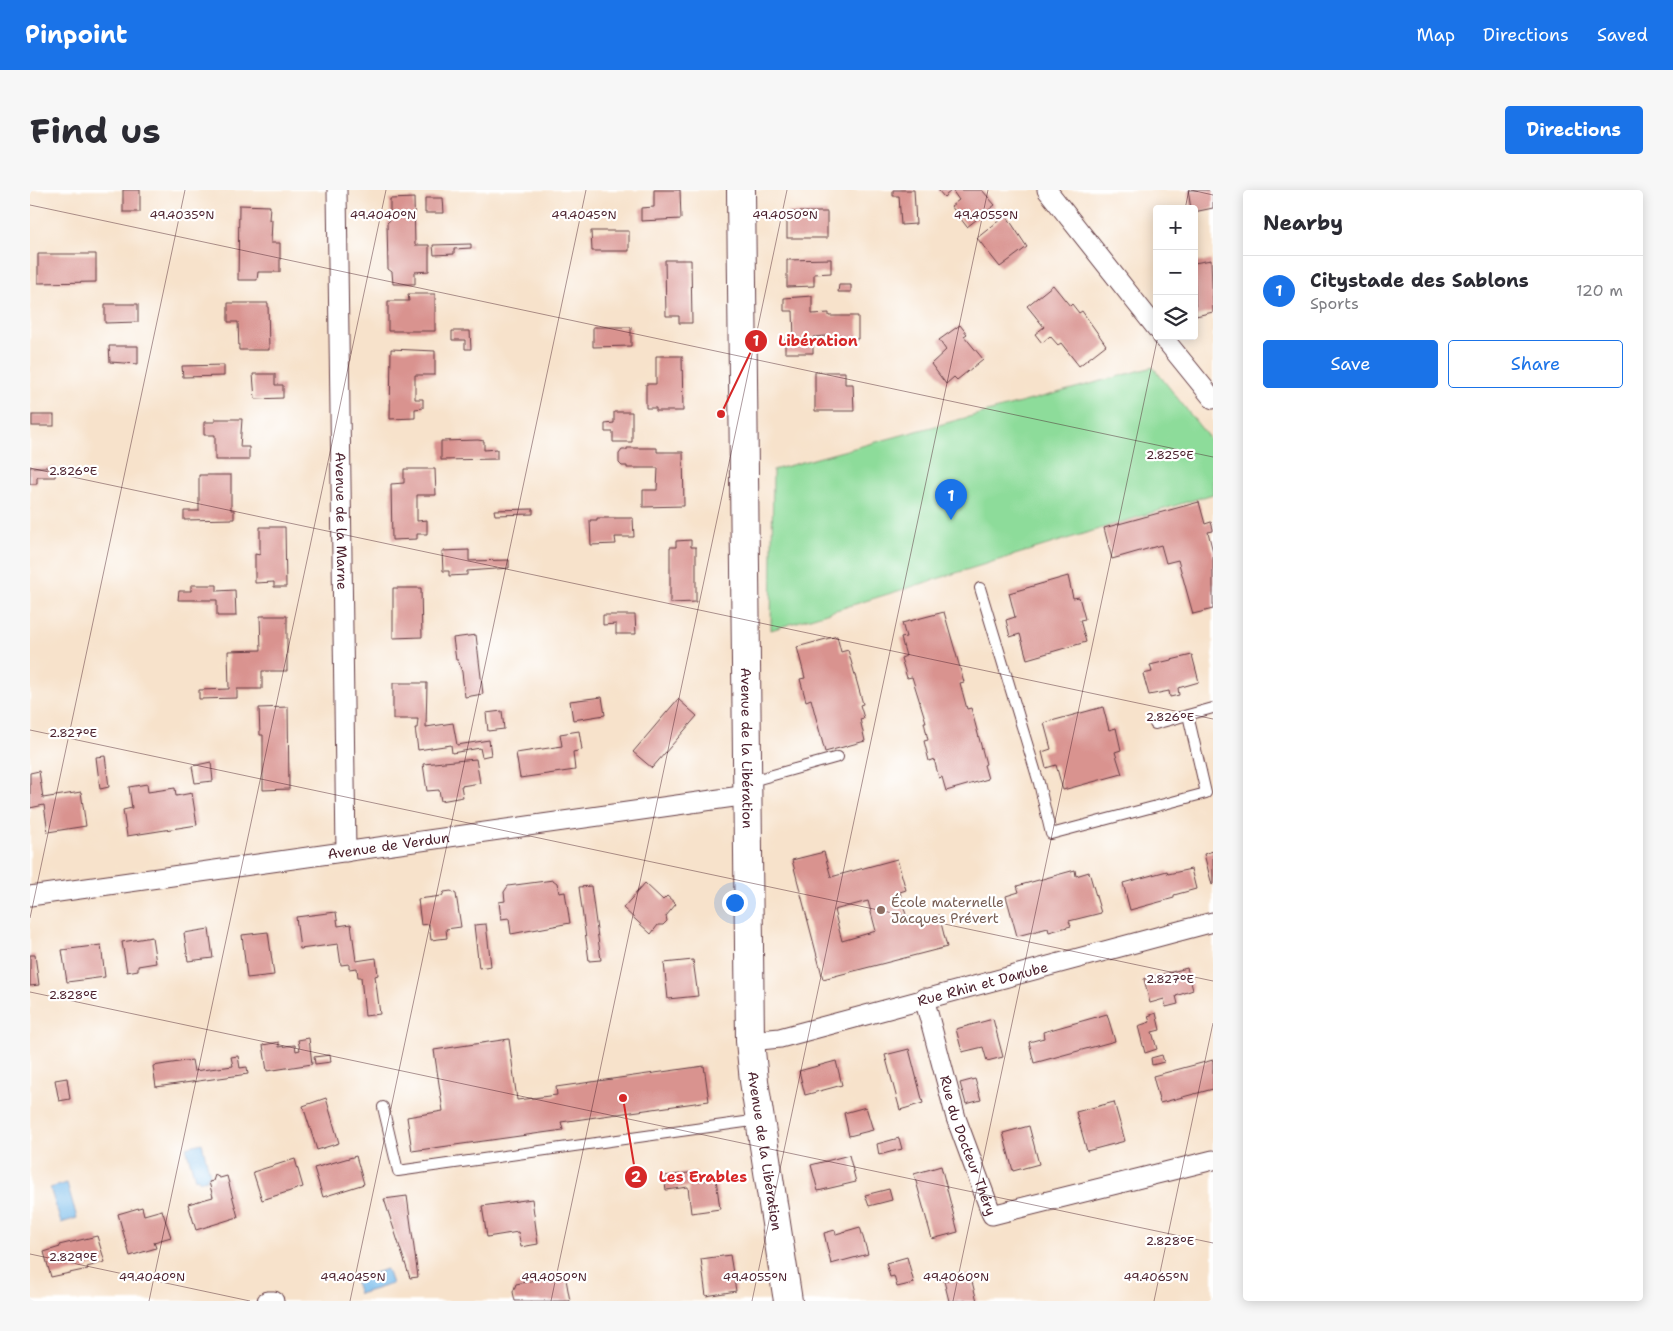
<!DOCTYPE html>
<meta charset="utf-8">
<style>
body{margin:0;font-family:"Shantell Sans",sans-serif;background:#f7f7f7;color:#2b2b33}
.controls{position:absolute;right:15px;top:15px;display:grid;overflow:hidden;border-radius:5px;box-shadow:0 2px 12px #0003}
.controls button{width:45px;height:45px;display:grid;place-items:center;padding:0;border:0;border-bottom:1px solid #e1e1e2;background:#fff;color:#2b2b33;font:25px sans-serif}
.you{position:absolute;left:704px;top:712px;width:18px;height:18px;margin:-12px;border:4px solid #fff;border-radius:50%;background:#1a73e8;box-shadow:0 0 0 8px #1a73e833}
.badge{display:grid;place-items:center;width:32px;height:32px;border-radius:50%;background:#1a73e8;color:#fff;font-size:16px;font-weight:700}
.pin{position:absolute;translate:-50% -41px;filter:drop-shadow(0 1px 2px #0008)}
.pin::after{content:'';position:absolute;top:26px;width:18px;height:15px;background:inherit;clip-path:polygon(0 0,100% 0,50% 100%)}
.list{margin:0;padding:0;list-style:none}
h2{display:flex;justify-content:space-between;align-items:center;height:65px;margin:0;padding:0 20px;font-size:21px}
h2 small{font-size:16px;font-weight:400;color:#7c7c81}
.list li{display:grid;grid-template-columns:32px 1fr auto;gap:15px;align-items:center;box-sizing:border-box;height:70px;padding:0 20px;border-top:1px solid #e1e1e2}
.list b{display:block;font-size:19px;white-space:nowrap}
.list p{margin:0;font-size:16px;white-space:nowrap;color:#7c7c81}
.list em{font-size:16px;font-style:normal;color:#7c7c81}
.actions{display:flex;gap:10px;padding:15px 20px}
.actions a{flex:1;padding:11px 0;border:1px solid #1a73e8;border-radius:5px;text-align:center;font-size:18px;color:#1a73e8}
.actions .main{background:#1a73e8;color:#fff}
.icon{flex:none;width:28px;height:28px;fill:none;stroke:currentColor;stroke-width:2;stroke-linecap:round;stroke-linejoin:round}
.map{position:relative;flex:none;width:1183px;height:1111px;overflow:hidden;border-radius:5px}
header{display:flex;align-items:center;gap:30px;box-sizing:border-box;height:70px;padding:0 25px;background:#1a73e8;color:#fff}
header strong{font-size:24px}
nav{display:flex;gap:28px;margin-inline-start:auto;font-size:18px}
.intro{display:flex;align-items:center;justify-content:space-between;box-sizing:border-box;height:120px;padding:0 30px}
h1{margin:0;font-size:35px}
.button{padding:12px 22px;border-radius:5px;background:#1a73e8;color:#fff;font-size:18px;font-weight:700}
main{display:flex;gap:30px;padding:0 30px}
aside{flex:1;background:#fff;border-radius:5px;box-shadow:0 2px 12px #0003}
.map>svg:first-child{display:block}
.green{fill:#8ddc9a;stroke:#6c7e62}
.water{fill:#73b9ea;stroke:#5e6c8a}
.building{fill:#d9938f;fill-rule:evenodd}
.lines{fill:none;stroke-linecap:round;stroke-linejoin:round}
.lane-casing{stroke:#643c43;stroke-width:12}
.street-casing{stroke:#643c43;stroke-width:21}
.secondary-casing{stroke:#643c43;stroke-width:30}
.lane{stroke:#fff;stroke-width:10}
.street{stroke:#fff;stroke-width:19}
.secondary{stroke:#fff;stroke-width:28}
.ticks{fill:none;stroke:#4a1f2b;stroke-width:1;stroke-opacity:0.45}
.education-dot{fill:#8d6e63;stroke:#fff;stroke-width:2}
.labels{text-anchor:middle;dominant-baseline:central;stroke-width:4.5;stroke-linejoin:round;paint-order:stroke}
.street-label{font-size:14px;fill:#4a1f2b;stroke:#fff}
.education-label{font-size:14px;fill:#785e54;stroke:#fff;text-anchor:start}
.ticks-label{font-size:12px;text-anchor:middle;fill:#4a1f2b;stroke:#fff;stroke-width:4.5;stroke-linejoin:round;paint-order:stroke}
.leader{fill:none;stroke:#d62828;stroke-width:2}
.callout-dot{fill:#d62828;stroke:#fff;stroke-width:2}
.mark-label{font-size:15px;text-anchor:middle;font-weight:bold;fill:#fff}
.callout-label{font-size:15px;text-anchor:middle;font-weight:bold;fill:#d62828;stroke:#fff;stroke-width:4.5;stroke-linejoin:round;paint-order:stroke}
</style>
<header>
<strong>Pinpoint</strong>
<nav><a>Map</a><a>Directions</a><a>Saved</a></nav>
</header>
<div class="intro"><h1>Find us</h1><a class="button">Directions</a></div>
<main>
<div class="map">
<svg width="1183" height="1111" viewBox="0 0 1183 1111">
<rect width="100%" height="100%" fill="#fff"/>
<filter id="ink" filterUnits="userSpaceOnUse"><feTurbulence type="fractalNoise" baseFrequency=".02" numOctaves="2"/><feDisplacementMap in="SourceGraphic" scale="10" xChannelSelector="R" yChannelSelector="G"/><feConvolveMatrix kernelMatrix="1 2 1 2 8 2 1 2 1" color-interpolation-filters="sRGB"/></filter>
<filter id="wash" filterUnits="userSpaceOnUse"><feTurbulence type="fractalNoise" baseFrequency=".0096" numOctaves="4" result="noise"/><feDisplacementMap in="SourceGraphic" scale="20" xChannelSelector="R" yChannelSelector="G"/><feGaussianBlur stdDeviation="1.12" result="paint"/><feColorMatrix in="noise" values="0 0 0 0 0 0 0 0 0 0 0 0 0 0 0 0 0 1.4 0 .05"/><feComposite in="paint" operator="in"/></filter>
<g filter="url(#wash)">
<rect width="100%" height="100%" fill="#f7e2cb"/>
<polygon class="green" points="1123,177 1183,253 1183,304 741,440 743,280"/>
<g class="water">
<polygon points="172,953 180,985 177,986 177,989 169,991 168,988 165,989 156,957"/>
<polygon points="37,993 47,1028 31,1033 20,998"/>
<polygon points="357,1079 362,1094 329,1104 324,1089"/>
</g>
<g id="blocks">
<g class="building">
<rect x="93" y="0" width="17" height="22"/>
<polygon points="624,0 650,0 651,29 611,31 611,18 624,17"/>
<polygon points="863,0 884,0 886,34 871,35 869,6 863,6"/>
<polygon points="908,0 952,0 965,15 937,37 921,16 929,10 922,0 914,7"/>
<polygon points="1158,0 1183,0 1183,18 1164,22 1164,19 1161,19"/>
<polygon points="384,8 385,55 399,55 399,81 385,82 385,94 363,94 362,82 358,79 357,33 360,30 360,9"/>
<polygon points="395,8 413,8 414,23 395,23"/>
<polygon points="209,15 240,16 239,30 242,30 241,53 250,53 250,82 228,82 227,90 208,90"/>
<rect x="757" y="22" width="40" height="26"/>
<polygon points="976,25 997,57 970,77 947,48"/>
<polygon points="561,41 599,41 599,61 562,61"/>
<polygon points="441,54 441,58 424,59 424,64 404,65 403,55"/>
<polygon points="8,64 66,64 66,92 8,93"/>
<polygon points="801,69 801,83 784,84 784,96 757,97 757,70"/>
<polygon points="635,70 661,70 662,133 649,133 649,126 636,126"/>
<polygon points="1181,70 1183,122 1166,126 1164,73"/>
<polygon points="809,95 821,95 821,102 808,102"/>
<polygon points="1023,95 1040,116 1042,114 1049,123 1052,121 1076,155 1049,176 1031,153 1028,155 1020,146 1012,153 1005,144 1014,137 997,116"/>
<polygon points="378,104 405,104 405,141 358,141 358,111 379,111"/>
<polygon points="782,106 782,124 799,123 799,126 828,126 828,149 810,149 810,145 783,147 783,163 755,163 755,150 764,149 763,121 754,121 754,108"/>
<polygon points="198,113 238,113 239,160 209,160 208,132 198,132"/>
<polygon points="75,114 108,114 108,132 75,133"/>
<polygon points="930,135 937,144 934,146 953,169 927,190 924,187 916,194 901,174 916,160 909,150"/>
<polygon points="563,137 601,137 601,156 563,157"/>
<polygon points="422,141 440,141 441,159 435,159 435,150 422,150"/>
<polygon points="79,156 108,156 108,174 80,172"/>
<polygon points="361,159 405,161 405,185 385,185 385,209 393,209 393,218 385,219 385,228 360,229"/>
<polygon points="626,166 652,166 653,221 626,221 626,218 616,218 616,194 626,194"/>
<polygon points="194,175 194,186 153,187 152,176"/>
<polygon points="785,182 815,182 815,194 823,194 824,221 785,221"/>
<polygon points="223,184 245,184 245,195 253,195 253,208 225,209"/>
<polygon points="584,222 602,222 602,252 583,252 583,242 575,242 575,234 584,233"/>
<rect x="2" y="225" width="22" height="11"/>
<polygon points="185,229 212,229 210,257 219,257 219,270 185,270 185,245 174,245 174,232 185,232"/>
<polygon points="448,250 454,251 454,260 467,259 467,269 411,270 411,251"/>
<polygon points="597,258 627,258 627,262 653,262 654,316 613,317 613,300 627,300 628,278 597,278 597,276 592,276 589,273 589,264 592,260 597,260"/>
<polygon points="0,277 26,277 25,287 7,287 7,294 0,294"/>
<polygon points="374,279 405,279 406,305 387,305 387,331 397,330 397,344 387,344 387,349 362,350 361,294 374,293"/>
<polygon points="169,285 201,285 201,320 204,320 204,329 154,330 154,321 169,321"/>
<polygon points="1169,312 1175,334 1181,332 1183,339 1183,341 1178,342 1183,362 1183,419 1163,424 1148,370 1136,373 1131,355 1082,369 1074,338"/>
<polygon points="503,319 503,324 465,325 464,320"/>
<polygon points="567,328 603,328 604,347 585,347 586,354 561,355 560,330 567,330"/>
<polygon points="230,337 255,337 256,397 244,397 244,392 225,393 225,364 230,365"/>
<polygon points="661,350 661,357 666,357 666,412 640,413 640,357 646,357 646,351"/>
<polygon points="439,360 439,371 479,370 479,378 437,381 437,385 419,386 419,381 413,381 412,361"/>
<polygon points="1038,386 1043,408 1049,407 1055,429 1050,430 1056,452 997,469 990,444 980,447 976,430 985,427 979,403"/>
<polygon points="161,395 187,395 187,401 205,400 206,426 187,426 187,410 148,410 149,401 161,401"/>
<polygon points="363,398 391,398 392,447 363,448"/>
<polygon points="914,422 934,492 930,493 937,519 941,518 956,574 954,575 958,589 916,601 912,587 909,588 904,569 899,571 894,551 898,550 894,532 896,532 882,487 877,488 871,468 876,466 871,448 876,447 872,433"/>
<polygon points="573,425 605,425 606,444 586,444 586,434 573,435"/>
<polygon points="230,426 257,426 257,481 232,481 232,499 207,499 207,508 169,509 169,500 199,499 198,461 231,460"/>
<polygon points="446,445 453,504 435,507 432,482 428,470 426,470 423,448"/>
<polygon points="807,446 811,462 818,460 833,514 830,515 834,528 830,529 835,551 795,562 781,509 776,511 770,489 775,488 767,457"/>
<polygon points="1162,465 1169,492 1148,498 1149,505 1140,507 1139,501 1119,505 1113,484 1122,482 1120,475"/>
<polygon points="363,493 397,493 396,537 423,533 427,555 459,550 461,565 452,567 450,558 422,563 421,555 388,560 385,538 387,538 388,529 363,529"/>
<polygon points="572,507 575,525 543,530 540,511"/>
<polygon points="648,509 667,526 622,578 603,562"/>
<polygon points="258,517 259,599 233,600 233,545 230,545 229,518"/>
<polygon points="1073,517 1079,540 1086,538 1091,560 1085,562 1092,584 1033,600 1026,575 1016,578 1012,562 1021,559 1014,533"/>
<polygon points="472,521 474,539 458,541 456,523"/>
<polygon points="549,541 552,560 543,562 545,580 490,588 486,563 532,556 530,544"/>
<polygon points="75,566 79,597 70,599 66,567"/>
<polygon points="446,569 450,593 431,596 433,607 411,611 409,600 397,601 393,574"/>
<polygon points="181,572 183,591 165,593 162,576"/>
<polygon points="9,581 13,608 51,602 56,636 18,642 14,615 0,618 0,583"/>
<polygon points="117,594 118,602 145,598 146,606 162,603 167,635 97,646 93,620 102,618 99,597"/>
<polygon points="1183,661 1183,694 1182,695 1174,664"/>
<path d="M794 662 801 687 867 669 876 700 870 702 878 733 909 725 917 757 793 789 762 670ZM838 711 846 741 812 751 804 720Z"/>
<polygon points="1161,679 1166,699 1144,705 1144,708 1100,720 1093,693 1137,681 1138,684"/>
<polygon points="1045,680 1046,686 1059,682 1071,723 1039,731 1041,736 1019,742 1018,738 987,746 976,706 989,702 987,696"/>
<polygon points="523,690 527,693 529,703 535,702 540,733 481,744 479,728 471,729 469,712 475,711 474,702 478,696"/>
<polygon points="615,693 633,710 637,706 646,714 636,726 637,731 633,735 628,735 621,744 593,718"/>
<polygon points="561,696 571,770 559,771 549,697"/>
<polygon points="421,701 426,704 431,737 416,739 417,748 401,750 399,734 391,735 388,709 412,706 414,702"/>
<polygon points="306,722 308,736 321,734 326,771 346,768 348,785 345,786 350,824 335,826 331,787 328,787 327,778 319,779 319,774 311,775 308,754 270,759 266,727"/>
<polygon points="456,734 461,776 449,778 444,735"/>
<polygon points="179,739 183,768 158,771 154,743"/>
<polygon points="238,742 244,785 217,788 212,745"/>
<polygon points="122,747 126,773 108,776 108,780 97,782 92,752"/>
<polygon points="71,755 75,787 37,792 32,760"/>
<polygon points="0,765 5,765 9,795 0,796"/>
<polygon points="663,770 668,806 638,809 634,773"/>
<polygon points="1157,778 1163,800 1146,806 1148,814 1136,817 1134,809 1120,813 1114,789"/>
<polygon points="1126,823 1130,840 1122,842 1127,859 1115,863 1108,836 1120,832 1118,826"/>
<polygon points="1077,824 1085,851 1004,873 999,852 1014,848 1013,842"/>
<polygon points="963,829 973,867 957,871 953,857 932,862 926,839"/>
<polygon points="279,848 282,874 237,881 233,855 249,852 249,857 265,855 266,861 270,860 268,850"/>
<polygon points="479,849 487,910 527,905 526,897 674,876 679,911 531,932 533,940 382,961 377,927 413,921 404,860"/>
<polygon points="879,859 893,913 870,920 855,865"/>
<polygon points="300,865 301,872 285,874 284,867"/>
<polygon points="1132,865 1134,872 1122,875 1121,868"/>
<polygon points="208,866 210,878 217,877 218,884 126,897 123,876 162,870 164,881 203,876 201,867"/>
<polygon points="1183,870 1183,899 1130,913 1123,886"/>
<polygon points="806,871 812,895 775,905 769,881"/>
<polygon points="37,888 40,909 29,911 25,890"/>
<polygon points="945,889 951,910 936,914 930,893"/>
<polygon points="296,908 309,953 287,960 273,916"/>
<polygon points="1084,912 1095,951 1057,961 1046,922"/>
<polygon points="836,917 843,940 819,946 814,923"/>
<polygon points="999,936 1009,974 983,981 973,943"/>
<polygon points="869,948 872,959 849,965 847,954"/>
<polygon points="819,965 826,992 788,1001 781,975"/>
<polygon points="326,966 334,994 293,1007 284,978"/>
<polygon points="265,969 273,997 232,1010 223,982"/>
<polygon points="911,976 928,1042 902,1049 884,984"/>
<polygon points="666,982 668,991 686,989 690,1019 661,1023 658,997 636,1000 634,986"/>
<polygon points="185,985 190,988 197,986 208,1027 166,1040 158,1014 183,1007 179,992 183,991"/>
<polygon points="859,999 862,1010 839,1016 835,1005"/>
<polygon points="377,1006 388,1087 380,1088 354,1009"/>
<polygon points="502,1009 508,1054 491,1057 488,1042 457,1047 452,1016"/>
<polygon points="112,1017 114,1025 132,1020 141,1047 124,1052 126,1058 100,1066 88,1024"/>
<polygon points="830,1037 838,1064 801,1074 794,1043 805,1040 806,1044"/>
<polygon points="67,1046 75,1072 57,1077 58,1079 21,1087 14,1062 30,1057 29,1055"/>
<polygon points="700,1065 706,1101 676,1106 671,1069"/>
<polygon points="877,1067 884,1093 867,1097 864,1086 860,1087 856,1073"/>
<polygon points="535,1084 540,1111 485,1111 483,1102 486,1094"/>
<polygon points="940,1084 947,1111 919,1111 914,1091"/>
</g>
</g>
</g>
<g filter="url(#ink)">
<use href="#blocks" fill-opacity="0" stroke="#643c43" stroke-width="1"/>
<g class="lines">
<defs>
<g id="lane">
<polyline points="950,398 1009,593 1021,644 1176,603 1158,525"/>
<polyline points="1125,534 1183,518"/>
<polyline points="718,592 808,567"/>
<polyline points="353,917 368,981 729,930"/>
</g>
<g id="street">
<path id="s1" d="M307 0 316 662"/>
<polyline points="1017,0 1127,139"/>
<polyline points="1132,146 1183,209"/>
<path id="s2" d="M0 706 718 605"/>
<path id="s3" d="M894 808 926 928 962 1025 1183 970"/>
<path id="s4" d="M720 851 750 848 1183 732"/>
<polyline points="237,1111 244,1111"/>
</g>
<g id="secondary">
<path id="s5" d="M711 0 720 851 724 891 758 1111"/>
</g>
</defs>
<use href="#lane" class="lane-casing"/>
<use href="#street" class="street-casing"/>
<use href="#secondary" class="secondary-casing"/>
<use href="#lane" class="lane"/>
<use href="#street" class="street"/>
<use href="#secondary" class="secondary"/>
</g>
</g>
<path class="ticks" d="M1161 0 1183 5M0 15 1183 267M1155 19 1159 0M0 278 1183 529M0 540 1183 791M0 728 155 0M0 802 1183 1053M0 1064 220 1111M119 1111 356 0M320 1111 556 0M521 1111 757 0M722 1111 958 0M923 1111 1128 146M1124 1111 1183 833"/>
<circle class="education-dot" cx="851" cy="720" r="5"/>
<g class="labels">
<g class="street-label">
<text stroke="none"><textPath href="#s1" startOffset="331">Avenue de la Marne</textPath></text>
<text stroke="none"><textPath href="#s5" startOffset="558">Avenue de la Libération</textPath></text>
<text stroke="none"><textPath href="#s2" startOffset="362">Avenue de Verdun</textPath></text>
<text stroke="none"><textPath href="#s4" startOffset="240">Rue Rhin et Danube</textPath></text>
<text stroke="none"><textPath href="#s3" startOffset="154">Rue du Docteur Théry</textPath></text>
<text stroke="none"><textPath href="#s5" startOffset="962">Avenue de la Libération</textPath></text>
</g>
<g class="education-label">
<text x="861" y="712">École maternelle<tspan x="861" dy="16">Jacques Prévert</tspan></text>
</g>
</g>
<g class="ticks-label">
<text x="152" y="29">49.4035°N</text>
<text x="353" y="29">49.4040°N</text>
<text x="554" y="29">49.4045°N</text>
<text x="755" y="29">49.4050°N</text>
<text x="956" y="29">49.4055°N</text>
<text x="1140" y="269">2.825°E</text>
<text x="43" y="285">2.826°E</text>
<text x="1140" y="531">2.826°E</text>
<text x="43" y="547">2.827°E</text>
<text x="1140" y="793">2.827°E</text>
<text x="43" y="809">2.828°E</text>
<text x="1140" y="1055">2.828°E</text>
<text x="43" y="1071">2.829°E</text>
<text x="122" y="1091">49.4040°N</text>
<text x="323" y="1091">49.4045°N</text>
<text x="524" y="1091">49.4050°N</text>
<text x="725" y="1091">49.4055°N</text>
<text x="926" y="1091">49.4060°N</text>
<text x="1126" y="1091">49.4065°N</text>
</g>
<path class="leader" d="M691 224L726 151M593 908L606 987"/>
<g class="callout-dot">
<circle cx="691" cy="224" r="5"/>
<circle cx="593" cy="908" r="5"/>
<circle cx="726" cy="151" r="12"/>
<circle cx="606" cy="987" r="12"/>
</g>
<g class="mark-label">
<text x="726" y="156">1</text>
<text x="606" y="992">2</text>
</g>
<g class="callout-label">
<text x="788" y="156">Libération</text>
<text x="673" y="992">Les Erables</text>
</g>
</svg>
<div class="controls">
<button>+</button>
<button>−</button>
<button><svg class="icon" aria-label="layers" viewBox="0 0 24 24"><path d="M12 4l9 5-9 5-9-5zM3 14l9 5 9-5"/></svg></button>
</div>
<div class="you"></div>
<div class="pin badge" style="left:921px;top:330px">1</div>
</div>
<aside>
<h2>Nearby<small></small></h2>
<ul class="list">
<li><span class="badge">1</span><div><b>Citystade des Sablons</b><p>Sports</p></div><em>120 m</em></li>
</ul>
<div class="actions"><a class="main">Save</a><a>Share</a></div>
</aside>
</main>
